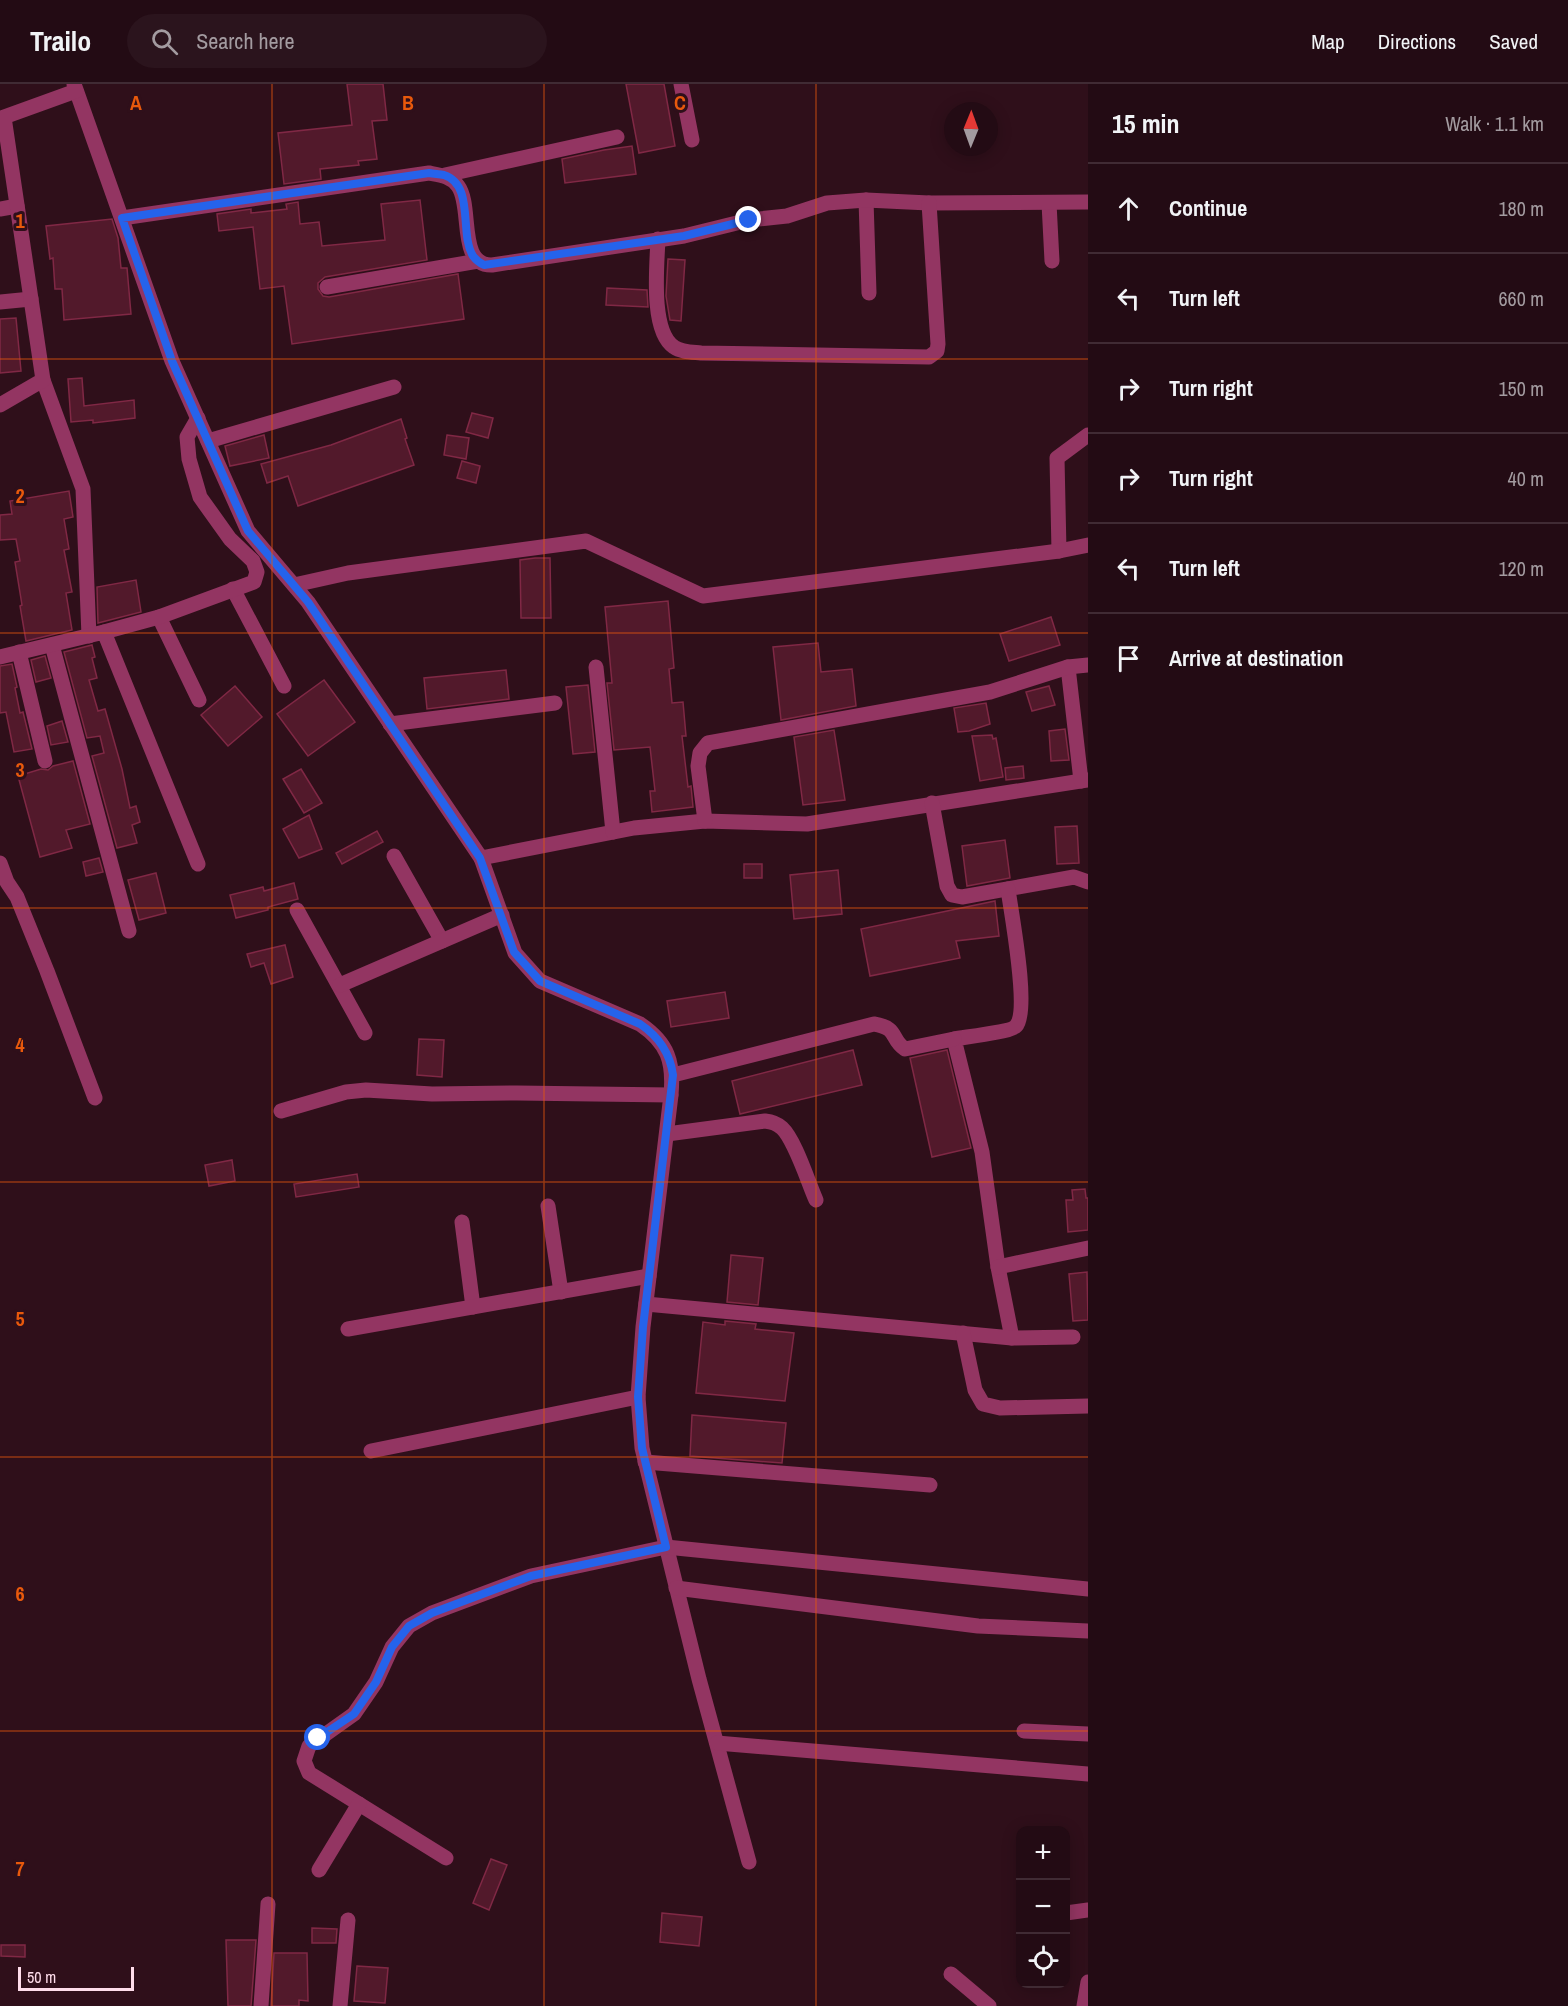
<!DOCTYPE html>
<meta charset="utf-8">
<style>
body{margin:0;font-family:"Archivo Narrow",sans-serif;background:#2b141d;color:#f1f3f6}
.controls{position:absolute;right:18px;bottom:18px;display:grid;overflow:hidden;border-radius:12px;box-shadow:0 3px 15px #0003}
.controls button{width:54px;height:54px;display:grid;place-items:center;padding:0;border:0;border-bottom:2px solid #402b34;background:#230b14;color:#f1f3f6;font:30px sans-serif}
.compass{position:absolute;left:944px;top:18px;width:54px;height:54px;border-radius:50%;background:#230b14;box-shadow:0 3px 15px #0003;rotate:1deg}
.scale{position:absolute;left:18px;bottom:15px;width:116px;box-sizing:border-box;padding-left:6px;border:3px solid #ffddeb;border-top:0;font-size:16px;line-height:21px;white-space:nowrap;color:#ffddeb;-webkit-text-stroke:4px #2f0f1a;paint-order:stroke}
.stop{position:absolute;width:18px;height:18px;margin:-14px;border:4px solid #2563eb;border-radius:50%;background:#fff}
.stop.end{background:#2563eb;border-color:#fff;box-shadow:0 2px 6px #0008}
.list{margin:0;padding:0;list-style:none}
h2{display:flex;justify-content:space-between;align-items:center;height:78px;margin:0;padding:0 24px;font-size:26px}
h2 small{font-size:20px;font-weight:400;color:#a39ba0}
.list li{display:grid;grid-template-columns:39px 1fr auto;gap:18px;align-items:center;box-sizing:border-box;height:90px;padding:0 24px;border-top:2px solid #402b34}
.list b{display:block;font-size:22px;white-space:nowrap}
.list em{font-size:20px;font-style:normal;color:#a39ba0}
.icon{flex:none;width:33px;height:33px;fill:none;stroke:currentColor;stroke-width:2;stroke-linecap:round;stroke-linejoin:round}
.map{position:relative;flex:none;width:1088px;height:1922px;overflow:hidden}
header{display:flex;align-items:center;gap:36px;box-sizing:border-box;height:84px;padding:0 30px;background:#230b14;border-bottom:2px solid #402b34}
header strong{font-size:28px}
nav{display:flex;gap:33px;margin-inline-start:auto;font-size:21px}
.search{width:420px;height:54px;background:#2b141d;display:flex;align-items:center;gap:15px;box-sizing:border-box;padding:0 21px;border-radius:33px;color:#a39ba0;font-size:22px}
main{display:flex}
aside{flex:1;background:#230b14}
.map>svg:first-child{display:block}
.building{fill:#52192b;stroke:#802845;stroke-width:1.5}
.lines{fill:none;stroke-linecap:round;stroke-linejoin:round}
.minor{stroke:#933562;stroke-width:15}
.route{stroke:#2563eb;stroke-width:8}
.grid{fill:none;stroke:#e8590c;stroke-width:1.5;stroke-opacity:0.55}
.grid-label{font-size:20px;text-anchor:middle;font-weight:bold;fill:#e8590c;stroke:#2f0f1a;stroke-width:6;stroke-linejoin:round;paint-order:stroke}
</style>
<header>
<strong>Trailo</strong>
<div class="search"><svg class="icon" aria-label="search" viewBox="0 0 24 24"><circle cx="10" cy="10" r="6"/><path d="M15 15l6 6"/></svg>Search here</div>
<nav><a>Map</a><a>Directions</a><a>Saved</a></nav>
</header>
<main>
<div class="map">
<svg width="1088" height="1922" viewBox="0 0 1088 1922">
<rect width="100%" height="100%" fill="#2f0f1a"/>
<g class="building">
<polygon points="347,0 383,0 387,36 372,37 377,75 358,77 359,81 320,85 321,95 284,100 278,49 352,41"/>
<polygon points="626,0 664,0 675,62 639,69"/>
<polygon points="632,62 636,90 565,99 562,75 604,66"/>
<polygon points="420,116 427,176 325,193 318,199 318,205 323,212 329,213 458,190 464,235 292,260 284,202 260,205 253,143 219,147 217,130 251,125 251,129 287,125 286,120 298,118 300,140 319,138 322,162 385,156 381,120"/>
<polygon points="112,135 118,154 121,184 127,184 131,230 64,236 62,205 55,205 53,174 50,175 46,142"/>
<polygon points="668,175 685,176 681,237 670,236 666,212"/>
<polygon points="607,204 647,206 648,223 606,221"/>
<polygon points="16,234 21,287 0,289 0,235"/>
<polygon points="82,294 84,322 134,316 135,334 93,339 93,336 71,338 68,295"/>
<polygon points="472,329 493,334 488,354 466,348"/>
<polygon points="401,335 407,354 405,355 414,381 298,422 288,392 267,399 261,380 331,361"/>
<polygon points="264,351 269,374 230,382 225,362"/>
<polygon points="447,351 469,354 466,375 444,371"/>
<polygon points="462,377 480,382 476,399 457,394"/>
<polygon points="69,407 73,433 64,435 69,465 64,466 72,508 66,509 72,546 26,557 20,522 22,521 15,478 20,477 16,455 0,456 0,431 12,430 10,417"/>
<polygon points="535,474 550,474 551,534 521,534 520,476"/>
<polygon points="136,496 141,528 98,539 97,503"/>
<polygon points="668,517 674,584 669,585 672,619 683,618 686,652 682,652 688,703 691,702 693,723 652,728 650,707 655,707 650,663 614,666 607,599 612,599 605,523"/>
<polygon points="1051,533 1060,561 1009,577 1000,550"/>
<polygon points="818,559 821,588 852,585 856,622 781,636 773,563"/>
<polygon points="92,561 95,573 92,574 97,594 89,596 98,627 105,625 122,685 130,724 136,722 140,738 132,741 137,759 117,764 92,672 104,669 100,652 87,654 64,568"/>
<polygon points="45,572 51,594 36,598 31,576"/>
<polygon points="12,580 17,603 15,604 20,629 23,628 32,665 14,668 6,628 0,629 0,582"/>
<polygon points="506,586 509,615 427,625 424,594"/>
<polygon points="324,596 355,638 308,672 277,630"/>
<polygon points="588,601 595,668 573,670 566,603"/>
<polygon points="235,602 262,633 228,662 201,631"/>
<polygon points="1049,602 1055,621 1032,627 1026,608"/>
<polygon points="986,619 990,640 969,647 958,648 954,624"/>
<polygon points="62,637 68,658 51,661 47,642"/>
<polygon points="1065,645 1069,676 1051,677 1049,647"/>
<polygon points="834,646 845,716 803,721 794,653"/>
<polygon points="992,651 993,655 996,654 1003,693 980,697 972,652"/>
<polygon points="73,677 90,740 66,746 72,764 40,773 18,692 41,685 48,686 53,682"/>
<polygon points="1023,682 1024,694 1006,696 1005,684"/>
<polygon points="301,685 322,719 304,729 283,695"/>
<polygon points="309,731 322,765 299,774 283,745"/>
<polygon points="1077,742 1079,779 1057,780 1055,743"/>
<polygon points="377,747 383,758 342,780 336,769"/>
<polygon points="1005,756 1010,794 967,802 962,762"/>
<polygon points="99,774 103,788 86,792 83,778"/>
<rect x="744" y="780" width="18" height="14"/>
<polygon points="838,786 842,830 794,835 790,791"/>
<polygon points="156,789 166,829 139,836 128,796"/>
<polygon points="294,799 298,815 268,823 268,826 236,834 230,811 263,803 264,807"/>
<polygon points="995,817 999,852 956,857 960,874 870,892 861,845"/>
<polygon points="285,861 293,893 271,900 264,879 251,883 247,870"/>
<polygon points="725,908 729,934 671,943 667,917"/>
<polygon points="419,955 444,956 442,993 417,991"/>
<polygon points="853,966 862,1001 740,1030 732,997"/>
<polygon points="947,966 971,1064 932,1073 910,974"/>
<polygon points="232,1076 235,1097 209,1102 205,1081"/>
<polygon points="357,1090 359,1103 296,1113 294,1100"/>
<polygon points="1085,1105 1086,1114 1088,1114 1088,1146 1068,1148 1066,1116 1073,1116 1072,1106"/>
<polygon points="731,1171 763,1174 758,1221 727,1218"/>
<polygon points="1087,1188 1088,1236 1073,1237 1069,1190"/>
<polygon points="725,1237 756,1240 755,1245 794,1249 785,1317 696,1309 703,1238 725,1241"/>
<polygon points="692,1331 786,1339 782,1379 690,1372"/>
<polygon points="491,1775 507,1781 489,1826 473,1819"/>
<polygon points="662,1829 702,1833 699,1862 660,1858"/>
<polygon points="312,1844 337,1845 336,1859 312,1859"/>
<polygon points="226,1856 256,1856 251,1922 228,1922"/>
<polygon points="1,1861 25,1861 25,1873 1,1872"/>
<polygon points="274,1869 307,1869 308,1917 299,1916 299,1922 271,1922"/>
<polygon points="357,1882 388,1884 385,1919 354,1917"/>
</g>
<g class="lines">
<g class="minor">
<polyline points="74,0 172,277 248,447 308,518 481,774 634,744 705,737 807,740 1088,696"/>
<polyline points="681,0 692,56"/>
<polyline points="445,91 617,53"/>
<polyline points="866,116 869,209"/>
<polyline points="1049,119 1052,177"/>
<polyline points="0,125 17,122"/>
<path d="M122 134 429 89C440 91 451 92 458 102 473 122 457 182 492 181L684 152 749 136 787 132 827 119 866 116 929 119 1088 118"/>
<path d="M658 155C657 181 650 247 674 263 681 268 692 268 701 269L929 273 937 267 938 260 929 119"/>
<polyline points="327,203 478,177"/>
<polyline points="0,218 31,215"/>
<polyline points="43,296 83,405 89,552"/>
<polyline points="0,321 43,296 4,33 76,7"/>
<polyline points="208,357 394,303"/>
<polyline points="1059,467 1057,374 1088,351"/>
<polyline points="294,501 348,489 586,457 703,512 1059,467 1088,461"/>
<polyline points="233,505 284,602"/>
<polyline points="159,533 199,616"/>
<polyline points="104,548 159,533 254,498 257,488 253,477 230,455 200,413 189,375 187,353 198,334"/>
<polyline points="52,561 129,847"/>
<polyline points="19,568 45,677"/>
<polyline points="0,573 104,548 198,780"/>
<polyline points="596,583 613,748"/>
<polyline points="1068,583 1081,697"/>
<polyline points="390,640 555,619"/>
<polyline points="932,719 947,802 952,811 962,813 1074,793 1088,798"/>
<polyline points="705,737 698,682 700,669 708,659 990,608 1068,583 1088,581"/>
<polyline points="394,772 442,857"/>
<path d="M481 774 515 869 540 897 640 940C668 959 674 978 671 1011L643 1243 638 1313 642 1364 699 1595 749 1778"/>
<polyline points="0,779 7,798 17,813 47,887 95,1014"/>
<path d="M1008 805C1011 828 1030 927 1016 942 1011 948 964 953 954 955L982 1068 998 1183 1012 1254"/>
<polyline points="297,826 365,949"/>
<polyline points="340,901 502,831"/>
<path d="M673 991 874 940C899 944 890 955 905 965L954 955"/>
<polyline points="281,1027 346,1008 366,1006 432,1010 517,1009 671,1011"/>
<path d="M667 1050 765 1037C772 1038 776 1039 782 1044 795 1056 808 1098 816 1116"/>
<polyline points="548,1122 561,1208"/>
<polyline points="462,1138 473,1223"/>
<polyline points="998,1183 1088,1164"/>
<polyline points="646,1220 1012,1254 1073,1253"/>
<polyline points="348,1245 649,1192"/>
<polyline points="963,1249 975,1306 983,1320 1000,1324 1088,1322"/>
<polyline points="371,1367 638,1313"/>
<polyline points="645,1378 930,1401"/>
<polyline points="676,1504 978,1542 1088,1547"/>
<polyline points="1024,1647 1088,1650"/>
<polyline points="717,1659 1088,1690"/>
<polyline points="446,1774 309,1689 304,1677 309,1662 354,1630 376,1598 392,1563 409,1542 432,1529 531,1492 666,1463 1088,1505"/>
<polyline points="319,1786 359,1720"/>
<polyline points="1066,1829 1088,1826"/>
<polyline points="951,1890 989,1922"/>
<polyline points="261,1922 268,1820"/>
<polyline points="340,1922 348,1836"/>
<polyline points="1084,1922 1088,1898"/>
</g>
</g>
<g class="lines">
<path class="route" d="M318 1654 354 1630 376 1598 392 1563 409 1542 432 1529 531 1492 666 1463 642 1364 638 1313 643 1243 673 991C670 969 658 952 640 940L540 897 514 868 480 774 308 518 248 447 172 277 122 134 429 89C434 90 439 90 444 91 475 101 459 150 473 172 476 176 480 179 484 181L684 152 749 136"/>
</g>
<path class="grid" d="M272 0V1922M544 0V1922M816 0V1922M0 275H1088M0 549H1088M0 824H1088M0 1098H1088M0 1373H1088M0 1647H1088"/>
<g class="grid-label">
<text x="136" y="26">A</text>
<text x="408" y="26">B</text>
<text x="680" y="26">C</text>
<text x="20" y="144">1</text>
<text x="20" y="419">2</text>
<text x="20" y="693">3</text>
<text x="20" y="968">4</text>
<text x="20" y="1242">5</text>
<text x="20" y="1517">6</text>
<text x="20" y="1792">7</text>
</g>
</svg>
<div class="controls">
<button>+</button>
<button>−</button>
<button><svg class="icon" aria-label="locate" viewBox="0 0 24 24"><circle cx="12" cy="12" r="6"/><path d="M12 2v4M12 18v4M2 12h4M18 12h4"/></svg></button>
</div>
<svg class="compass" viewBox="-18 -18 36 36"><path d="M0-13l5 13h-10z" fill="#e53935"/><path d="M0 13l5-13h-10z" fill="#a39ba0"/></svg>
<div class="scale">50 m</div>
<div class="stop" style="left:318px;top:1654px"></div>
<div class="stop end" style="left:749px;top:136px"></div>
</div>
<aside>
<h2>15 min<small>Walk · 1.1 km</small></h2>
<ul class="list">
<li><svg class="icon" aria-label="ahead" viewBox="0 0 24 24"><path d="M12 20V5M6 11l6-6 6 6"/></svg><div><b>Continue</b></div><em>180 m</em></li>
<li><svg class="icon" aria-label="left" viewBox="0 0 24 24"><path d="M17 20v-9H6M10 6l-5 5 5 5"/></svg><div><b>Turn left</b></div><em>660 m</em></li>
<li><svg class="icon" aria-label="right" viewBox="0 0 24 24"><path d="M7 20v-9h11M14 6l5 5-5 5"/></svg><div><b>Turn right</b></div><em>150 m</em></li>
<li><svg class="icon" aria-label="right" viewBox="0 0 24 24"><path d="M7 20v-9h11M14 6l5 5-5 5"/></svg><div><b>Turn right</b></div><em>40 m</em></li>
<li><svg class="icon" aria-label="left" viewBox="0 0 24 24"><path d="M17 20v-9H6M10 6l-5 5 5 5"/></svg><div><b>Turn left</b></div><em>120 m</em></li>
<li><svg class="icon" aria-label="arrive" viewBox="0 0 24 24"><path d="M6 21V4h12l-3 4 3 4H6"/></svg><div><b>Arrive at destination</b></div></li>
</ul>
</aside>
</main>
